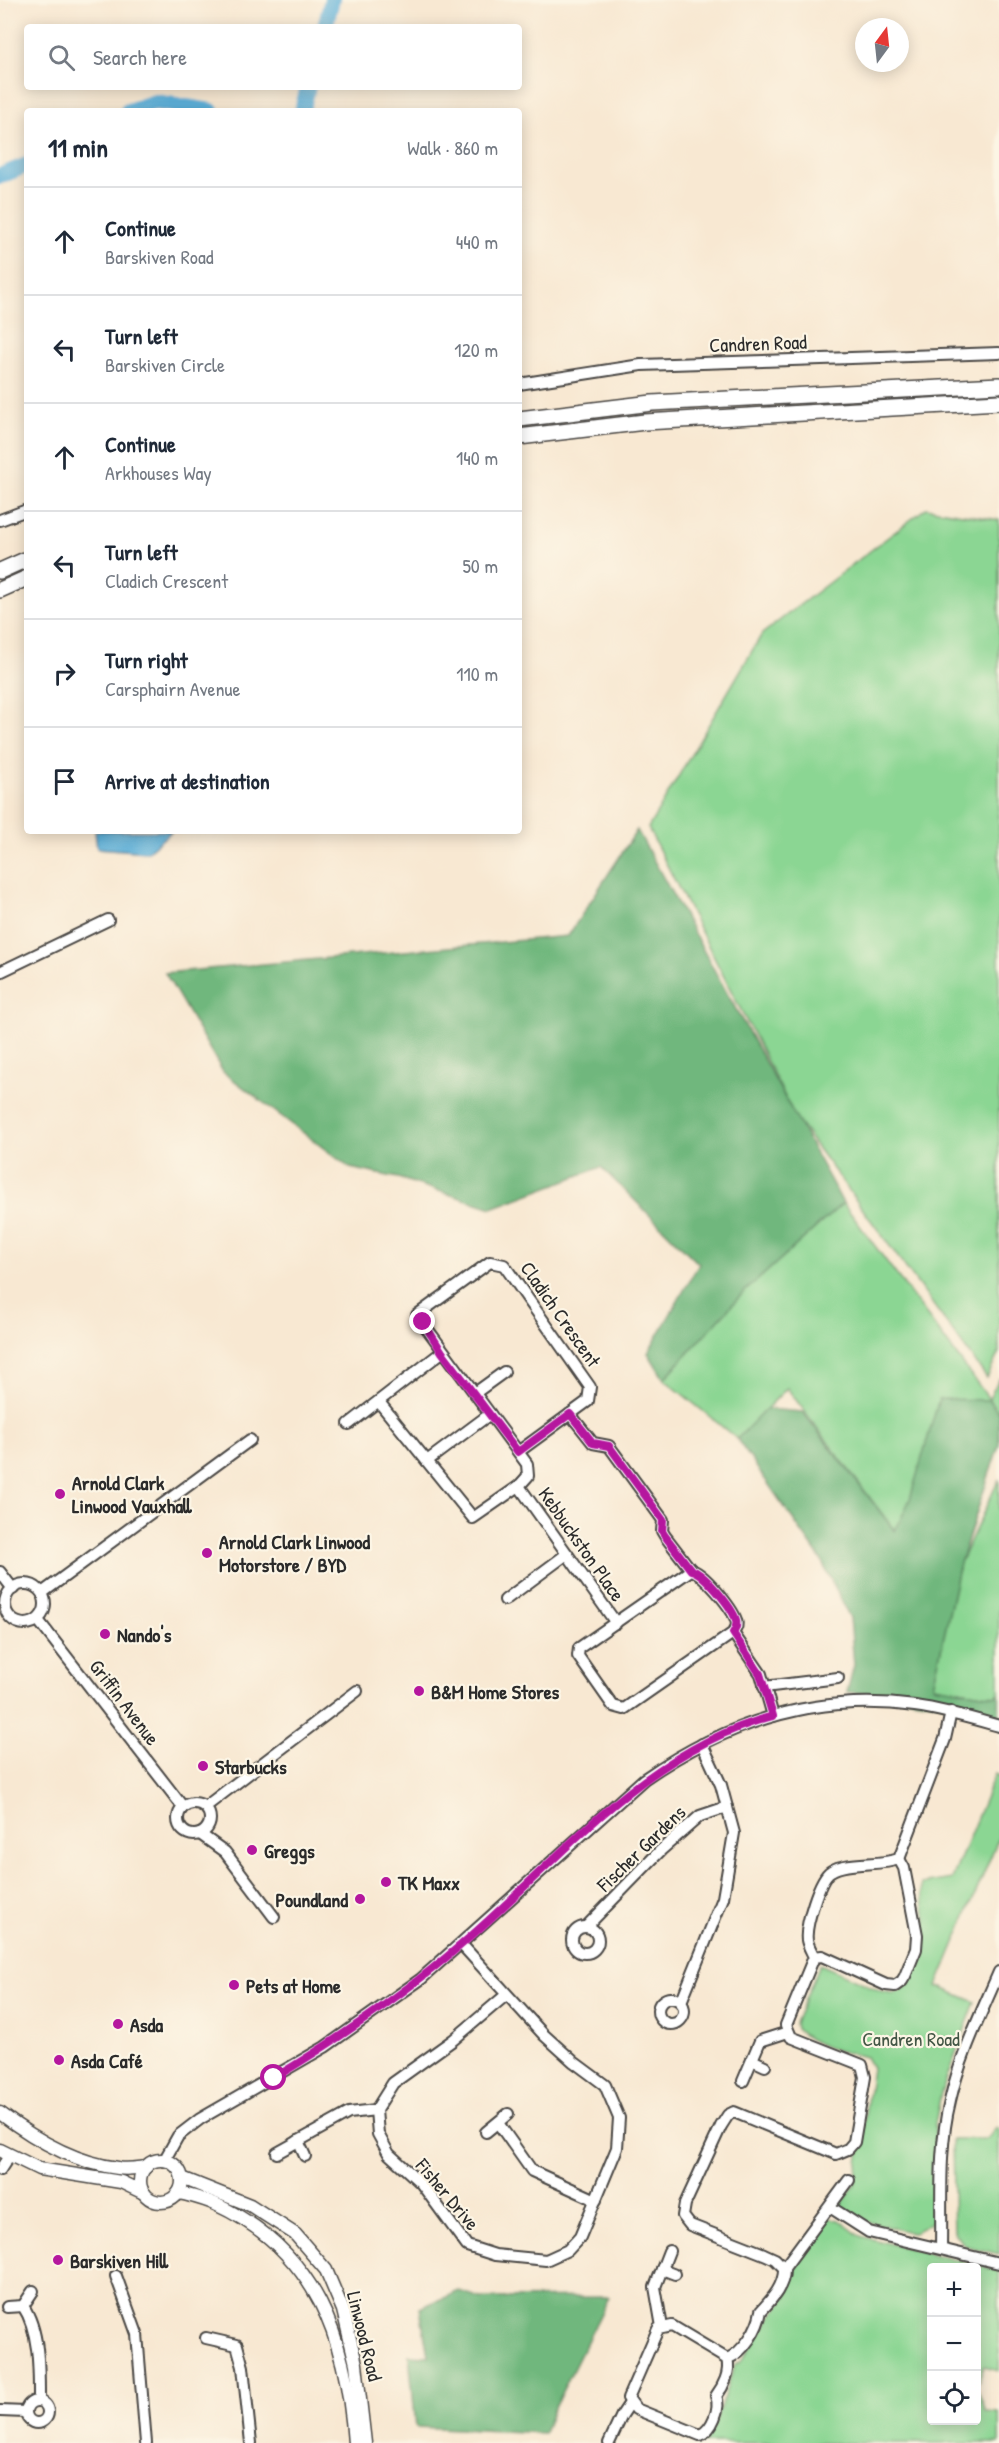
<!DOCTYPE html>
<meta charset="utf-8">
<style>
body{margin:0;font-family:"Patrick Hand",sans-serif;background:#f6f6f7;color:#1f2937}
.controls{position:absolute;right:18px;bottom:18px;display:grid;overflow:hidden;border-radius:6px;box-shadow:0 3px 15px #0003}
.controls button{width:54px;height:54px;display:grid;place-items:center;padding:0;border:0;border-bottom:2px solid #e0e1e3;background:#fff;color:#1f2937;font:30px sans-serif}
.compass{position:absolute;left:855px;top:18px;width:54px;height:54px;border-radius:50%;background:#fff;box-shadow:0 3px 15px #0003;rotate:15deg}
.stop{position:absolute;width:18px;height:18px;margin:-14px;border:4px solid #b5179e;border-radius:50%;background:#fff}
.stop.end{background:#b5179e;border-color:#fff;box-shadow:0 2px 6px #0008}
.list{margin:0;padding:0;list-style:none}
h2{display:flex;justify-content:space-between;align-items:center;height:78px;margin:0;padding:0 24px;font-size:26px}
h2 small{font-size:20px;font-weight:400;color:#747a83}
.list li{display:grid;grid-template-columns:39px 1fr auto;gap:18px;align-items:center;box-sizing:border-box;height:108px;padding:0 24px;border-top:2px solid #e0e1e3}
.list b{display:block;font-size:22px;white-space:nowrap}
.list p{margin:0;font-size:20px;white-space:nowrap;color:#747a83}
.list em{font-size:20px;font-style:normal;color:#747a83}
.icon{flex:none;width:33px;height:33px;fill:none;stroke:currentColor;stroke-width:2;stroke-linecap:round;stroke-linejoin:round}
.map{position:relative;flex:none;width:999px;height:2443px;overflow:hidden}
.search{position:absolute;background:#fff;box-shadow:0 3px 15px #0003;left:24px;top:24px;width:498px;height:66px;display:flex;align-items:center;gap:15px;box-sizing:border-box;padding:0 21px;border-radius:6px;color:#747a83;font-size:22px}
.panel{position:absolute;background:#fff;box-shadow:0 3px 15px #0003;left:24px;top:108px;width:498px;height:726px;border-radius:6px}
.map>svg:first-child{display:block}
.green{fill:#8bd693;stroke:#5b805f;stroke-width:1.5}
.forest{fill:#70b77d;stroke:#4e7154;stroke-width:1.5}
.water{fill:#5db0d9;stroke:#446e82;stroke-width:1.5}
.lines{fill:none;stroke-linecap:round;stroke-linejoin:round}
.river{stroke:#5db0d9;stroke-width:16}
.minor-casing{stroke:#4a4744;stroke-width:14}
.major-casing{stroke:#4a4744;stroke-width:15}
.highway-casing{stroke:#4a4744;stroke-width:18}
.minor{stroke:#fff;stroke-width:10}
.major{stroke:#fff;stroke-width:12}
.highway{stroke:#fff;stroke-width:15}
.route{stroke:#b5179e;stroke-width:8}
.poi-dot{fill:#b5179e;stroke:#fcf5e5;stroke-width:2}
.labels{text-anchor:middle;dominant-baseline:central;stroke-width:4.5;stroke-linejoin:round;paint-order:stroke}
.street-label{font-size:20px;fill:#2b2b2b;stroke:#fcf5e5}
.poi-label{font-size:20px;font-weight:bold;fill:#2b2b2b;stroke:#fcf5e5;text-anchor:start}
.park-label{font-size:20px;fill:#435645;stroke:#fcf5e5}
</style>
<div class="map">
<svg width="999" height="2443" viewBox="0 0 999 2443">
<rect width="100%" height="100%" fill="#fcf5e5"/>
<filter id="ink" filterUnits="userSpaceOnUse"><feTurbulence type="fractalNoise" baseFrequency=".0167" numOctaves="2"/><feDisplacementMap in="SourceGraphic" scale="12" xChannelSelector="R" yChannelSelector="G"/><feConvolveMatrix kernelMatrix="1 2 1 2 8 2 1 2 1" color-interpolation-filters="sRGB"/></filter>
<filter id="wash" filterUnits="userSpaceOnUse"><feTurbulence type="fractalNoise" baseFrequency=".008" numOctaves="4" result="noise"/><feDisplacementMap in="SourceGraphic" scale="24" xChannelSelector="R" yChannelSelector="G"/><feGaussianBlur stdDeviation="1.35" result="paint"/><feColorMatrix in="noise" values="0 0 0 0 0 0 0 0 0 0 0 0 0 0 0 0 0 1.4 0 .05"/><feComposite in="paint" operator="in"/></filter>
<g filter="url(#wash)">
<rect width="100%" height="100%" fill="#f8e8d2"/>
<g class="green">
<polygon points="926,508 999,520 999,1352 987,1378 797,1120 648,828 762,634"/>
<polygon points="843,1203 989,1399 999,1378 999,1413 989,1400 895,1531 787,1388 737,1439 664,1379 743,1293"/>
<polygon points="999,1479 999,1694 995,1696 933,1686 960,1563"/>
<path d="M995 1774 999 1776V1837L937 1986 975 2002 941 2093 935 2124V2219L914 2233 863 2221 839 2208 855 2184 872 2068 866 2057C843 2052 814 2047 796 2029L795 2023 820 1964 881 1991 892 1993 900 1991 909 1983 926 1921 921 1884 952 1879Z"/>
<polygon points="997,2127 999,2129 999,2254 966,2246 954,2234 952,2139 987,2139"/>
<polygon points="825,2217 839,2220 860,2236 999,2271 999,2371 984,2367 977,2386 976,2268 932,2268 932,2420 976,2420 977,2388 986,2412 999,2413 999,2443 701,2443 712,2431 735,2364 741,2361 787,2294 790,2269"/>
</g>
<g class="forest">
<polygon points="637,830 843,1203 743,1293 664,1379 648,1353 699,1264 601,1167 492,1208 398,1178 350,1168 223,1072 165,973 568,936"/>
<path d="M939 1399 989 1400 999 1413V1445L960 1563 933 1686 995 1696 999 1694V1716C949 1702 899 1696 847 1692L854 1665 850 1618 820 1558 737 1439 766 1409 803 1412 895 1531 910 1499Z"/>
<polygon points="459,2291 481,2298 609,2297 550,2416 544,2433 416,2427 409,2355 428,2356 420,2308"/>
</g>
<polygon class="water" points="95,831 172,831 147,852 97,848"/>
<g class="lines">
<g class="river">
<polyline points="325,27 332,0"/>
<polyline points="128,111 155,102 211,111"/>
<polyline points="302,111 308,87"/>
<polyline points="0,176 27,165"/>
</g>
</g>
</g>
<g filter="url(#ink)">
<g class="lines">
<defs>
<g id="minor">
<polyline points="519,384 641,365 999,353"/>
<polyline points="0,520 27,510"/>
<polyline points="0,972 108,920"/>
<polyline points="475,1393 504,1372"/>
<polyline points="379,1402 473,1518 519,1486 528,1476 527,1464 417,1315 490,1262 504,1265 590,1387 588,1401 518,1452"/>
<polyline points="570,1414 593,1443 609,1446 663,1520 662,1531 665,1536 691,1570"/>
<polyline points="349,1424 442,1352"/>
<polyline points="427,1461 490,1414"/>
<polyline points="519,1486 616,1623"/>
<path d="M691 1570C703 1572 732 1608 736 1620 738 1626 736 1628 733 1633L624 1709 613 1706 578 1656 579 1648Z"/>
<polyline points="0,1572 13,1589"/>
<circle cx="25" cy="1604" r="20"/>
<polyline points="42,1593 250,1440"/>
<polyline points="505,1600 567,1554"/>
<polyline points="38,1620 183,1807"/>
<polyline points="733,1633 761,1674 773,1716"/>
<polyline points="764,1687 838,1678"/>
<circle cx="194" cy="1819" r="16"/>
<polyline points="205,1807 357,1691"/>
<polyline points="200,1834 225,1852 274,1917"/>
<circle cx="585" cy="1940" r="13"/>
<polyline points="586,1927 661,1850 700,1816 727,1807"/>
<polyline points="462,1945 544,2035 574,2062 605,2085 619,2118 617,2148 580,2237 568,2250 546,2260 495,2255 467,2246 421,2183 389,2154 378,2134 376,2110 393,2083 453,2040 506,1995"/>
<polyline points="814,1957 822,1956 886,1985 895,1986 902,1981 905,1976 916,1949 917,1935 904,1868 899,1859"/>
<circle cx="671" cy="2011" r="13"/>
<polyline points="681,2002 723,1898 734,1833 721,1785 702,1744"/>
<polyline points="752,2060 765,2066"/>
<polyline points="743,2081 760,2041 788,2032"/>
<polyline points="498,2123 532,2171 596,2200"/>
<polyline points="486,2132 508,2114"/>
<polyline points="298,2141 305,2156"/>
<polyline points="277,2153 349,2113 376,2110"/>
<path d="M164 2161 178 2136 200 2119 325 2047 421 1979 644 1779C725 1723 815 1692 915 1706 944 1710 971 1718 999 1726"/>
<polyline points="0,2170 9,2156"/>
<polyline points="830,2207 869,2232 999,2263"/>
<path d="M941 2248C942 2200 938 2149 950 2101 960 2056 981 2014 999 1972"/>
<polyline points="784,2268 849,2180"/>
<polyline points="662,2269 675,2274"/>
<polyline points="116,2276 137,2334 146,2443"/>
<path d="M23 2306C40 2331 39 2372 39 2401"/>
<polyline points="7,2307 23,2306 33,2291"/>
<path d="M672 2326 727 2359C731 2372 723 2387 716 2396 721 2408 712 2430 700 2435L636 2409 628 2398 658 2329Z"/>
<polyline points="662,2327 655,2287 669,2251"/>
<polyline points="206,2338 237,2345 243,2367 251,2443"/>
<path d="M727 2359C744 2352 758 2329 761 2311 772 2299 785 2285 784 2268L775 2259 764 2254 690 2225 683 2216 685 2204 721 2126 728 2115 734 2112 836 2154 848 2149 854 2142 865 2077 862 2065 791 2037 786 2025 814 1957C812 1952 808 1946 807 1940 805 1927 819 1878 831 1871 846 1861 880 1866 899 1859L945 1739 951 1712"/>
<circle cx="37" cy="2412" r="11"/>
<polyline points="0,2411 26,2412"/>
<polyline points="609,2443 622,2415 630,2403"/>
</g>
<g id="major">
<path d="M0 2113C34 2139 75 2163 118 2168 127 2170 137 2168 146 2167"/>
<polyline points="0,2150 39,2169 121,2182 144,2193"/>
<circle cx="161" cy="2181" r="21"/>
<polyline points="182,2178 250,2205 295,2234 326,2270 343,2310 356,2364 365,2443"/>
<path d="M180 2193C191 2196 204 2199 215 2204 316 2250 347 2339 354 2443"/>
</g>
<g id="highway">
<polyline points="519,419 652,403 999,385"/>
<polyline points="519,437 645,422 999,402"/>
<polyline points="0,571 27,559"/>
<polyline points="0,590 27,578"/>
</g>
</defs>
<use href="#minor" class="minor-casing"/>
<use href="#major" class="major-casing"/>
<use href="#highway" class="highway-casing"/>
<use href="#minor" class="minor"/>
<use href="#major" class="major"/>
<use href="#highway" class="highway"/>
</g>
</g>
<g class="lines" filter="url(#ink)">
<path class="route" d="M274 2078C340 2038 403 1995 462 1944 559 1861 644 1750 773 1716L760 1674 733 1633C736 1629 737 1625 736 1620 732 1607 703 1572 691 1570L665 1536 662 1531 663 1520 609 1446 593 1443 570 1414 518 1452 442 1352 423 1322"/>
</g>
<g class="poi-dot">
<circle cx="60" cy="1494" r="6"/>
<circle cx="207" cy="1553" r="6"/>
<circle cx="105" cy="1634" r="6"/>
<circle cx="419" cy="1691" r="6"/>
<circle cx="203" cy="1766" r="6"/>
<circle cx="252" cy="1850" r="6"/>
<circle cx="386" cy="1882" r="6"/>
<circle cx="360" cy="1899" r="6"/>
<circle cx="234" cy="1985" r="6"/>
<circle cx="118" cy="2024" r="6"/>
<circle cx="59" cy="2060" r="6"/>
<circle cx="58" cy="2260" r="6"/>
</g>
<g class="labels">
<g class="street-label">
<text transform="translate(758 343) rotate(-2)">Candren Road</text>
<text transform="translate(561 1314) rotate(55)">Cladich Crescent</text>
<text transform="translate(582 1544) rotate(55)">Kebbuckston Place</text>
<text transform="translate(125 1702) rotate(53)">Griffin Avenue</text>
<text transform="translate(641 1848) rotate(-44)">Fischer Gardens</text>
<text transform="translate(448 2194) rotate(50)">Fisher Drive</text>
<text transform="translate(365 2336) rotate(76)">Linwood Road</text>
</g>
<g class="poi-label">
<text x="72" y="1482">Arnold Clark<tspan x="72" dy="23">Linwood Vauxhall</tspan></text>
<text x="219" y="1541">Arnold Clark Linwood<tspan x="219" dy="23">Motorstore / BYD</tspan></text>
<text x="117" y="1634">Nando's</text>
<text x="431" y="1691">B&amp;M Home Stores</text>
<text x="215" y="1766">Starbucks</text>
<text x="264" y="1850">Greggs</text>
<text x="398" y="1882">TK Maxx</text>
<text x="348" y="1899" text-anchor="end">Poundland</text>
<text x="246" y="1985">Pets at Home</text>
<text x="130" y="2024">Asda</text>
<text x="71" y="2060">Asda Café</text>
<text x="70" y="2260">Barskiven Hill</text>
</g>
<g class="park-label">
<text x="911" y="2038">Candren Road</text>
</g>
</g>
</svg>
<div class="controls">
<button>+</button>
<button>−</button>
<button><svg class="icon" aria-label="locate" viewBox="0 0 24 24"><circle cx="12" cy="12" r="6"/><path d="M12 2v4M12 18v4M2 12h4M18 12h4"/></svg></button>
</div>
<svg class="compass" viewBox="-18 -18 36 36"><path d="M0-13l5 13h-10z" fill="#e53935"/><path d="M0 13l5-13h-10z" fill="#747a83"/></svg>
<div class="stop" style="left:274px;top:2078px"></div>
<div class="stop end" style="left:423px;top:1322px"></div>
<div class="search"><svg class="icon" aria-label="search" viewBox="0 0 24 24"><circle cx="10" cy="10" r="6"/><path d="M15 15l6 6"/></svg>Search here</div>
<section class="panel">
<h2>11 min<small>Walk · 860 m</small></h2>
<ul class="list">
<li><svg class="icon" aria-label="ahead" viewBox="0 0 24 24"><path d="M12 20V5M6 11l6-6 6 6"/></svg><div><b>Continue</b><p>Barskiven Road</p></div><em>440 m</em></li>
<li><svg class="icon" aria-label="left" viewBox="0 0 24 24"><path d="M17 20v-9H6M10 6l-5 5 5 5"/></svg><div><b>Turn left</b><p>Barskiven Circle</p></div><em>120 m</em></li>
<li><svg class="icon" aria-label="ahead" viewBox="0 0 24 24"><path d="M12 20V5M6 11l6-6 6 6"/></svg><div><b>Continue</b><p>Arkhouses Way</p></div><em>140 m</em></li>
<li><svg class="icon" aria-label="left" viewBox="0 0 24 24"><path d="M17 20v-9H6M10 6l-5 5 5 5"/></svg><div><b>Turn left</b><p>Cladich Crescent</p></div><em>50 m</em></li>
<li><svg class="icon" aria-label="right" viewBox="0 0 24 24"><path d="M7 20v-9h11M14 6l5 5-5 5"/></svg><div><b>Turn right</b><p>Carsphairn Avenue</p></div><em>110 m</em></li>
<li><svg class="icon" aria-label="arrive" viewBox="0 0 24 24"><path d="M6 21V4h12l-3 4 3 4H6"/></svg><div><b>Arrive at destination</b></div></li>
</ul>
</section>
</div>
